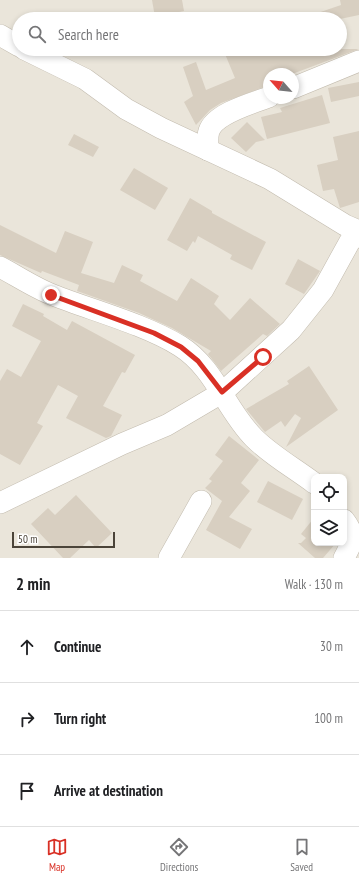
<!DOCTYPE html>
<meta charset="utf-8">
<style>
body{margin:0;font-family:"PT Sans Narrow",sans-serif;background:#f6f6f6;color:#202124}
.controls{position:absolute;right:12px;bottom:12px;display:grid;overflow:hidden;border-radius:8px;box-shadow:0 2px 6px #0003}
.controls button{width:36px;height:36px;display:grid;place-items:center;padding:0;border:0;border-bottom:1px solid #e0e0e0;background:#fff;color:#202124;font:20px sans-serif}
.compass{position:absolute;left:263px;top:68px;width:36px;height:36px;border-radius:50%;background:#fff;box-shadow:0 2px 6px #0003;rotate:297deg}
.scale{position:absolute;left:12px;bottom:10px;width:103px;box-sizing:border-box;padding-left:4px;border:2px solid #4b4439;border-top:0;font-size:11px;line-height:14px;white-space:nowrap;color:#4b4439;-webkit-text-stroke:3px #fff;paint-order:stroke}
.stop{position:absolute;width:12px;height:12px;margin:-9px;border:3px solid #d93025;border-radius:50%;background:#fff}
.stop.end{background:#d93025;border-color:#fff;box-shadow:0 1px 4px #0008}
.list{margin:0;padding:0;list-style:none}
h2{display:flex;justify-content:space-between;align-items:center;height:52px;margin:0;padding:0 16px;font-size:17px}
h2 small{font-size:13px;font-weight:400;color:#757577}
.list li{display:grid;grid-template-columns:26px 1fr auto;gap:12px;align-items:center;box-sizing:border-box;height:72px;padding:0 16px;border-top:1px solid #e0e0e0}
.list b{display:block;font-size:15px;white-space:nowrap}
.list em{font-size:13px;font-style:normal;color:#757577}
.icon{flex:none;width:22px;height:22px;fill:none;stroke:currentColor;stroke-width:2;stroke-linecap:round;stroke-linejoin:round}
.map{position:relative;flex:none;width:359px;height:558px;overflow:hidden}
.search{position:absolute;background:#fff;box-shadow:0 2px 6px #0003;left:12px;right:12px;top:12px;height:44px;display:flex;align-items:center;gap:10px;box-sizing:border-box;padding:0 14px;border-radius:22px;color:#757577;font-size:15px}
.sheet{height:268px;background:#fff}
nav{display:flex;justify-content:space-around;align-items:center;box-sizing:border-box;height:56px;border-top:1px solid #e0e0e0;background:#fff;font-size:11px;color:#757577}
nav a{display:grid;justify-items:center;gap:2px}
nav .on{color:#d93025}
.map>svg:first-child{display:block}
.residential{fill:#eae5da;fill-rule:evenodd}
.building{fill:#d8cfc1}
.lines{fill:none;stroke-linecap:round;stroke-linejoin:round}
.minor-casing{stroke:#c2bbae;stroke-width:22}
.minor{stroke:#fff;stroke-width:21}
.route{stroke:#d93025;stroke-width:5}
</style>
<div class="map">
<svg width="359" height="558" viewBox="0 0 359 558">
<rect width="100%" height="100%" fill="#f6f3ec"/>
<path class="residential" d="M0 0H359V558H0ZM19 19H340V49H19ZM269 74H293V98H269ZM314 477H344V543H314Z"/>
<g class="building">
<polygon points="152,0 182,0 184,11 155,17"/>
<polygon points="340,0 359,0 359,15 340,19 307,19 306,17 341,5"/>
<polygon points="235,49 246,49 248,54 261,49 359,49 292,74 269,74 269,85 221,103 210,110 196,125 184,102 193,96 183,67 196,62 206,90 235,78 225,54"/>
<polygon points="359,82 359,96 331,102 328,88"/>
<polygon points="322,95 330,123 267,139 261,117 282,112 280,108"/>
<polygon points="247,122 265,140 256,142 246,152 231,138"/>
<polygon points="359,131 359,202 340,208 334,189 323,191 317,165 338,160 333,137"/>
<polygon points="74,134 99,147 93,157 68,145"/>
<polygon points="134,168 168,188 155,210 120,190"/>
<polygon points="190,198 212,211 212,213 266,242 252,270 230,259 232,255 198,236 195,243 193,241 187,251 167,240"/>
<polygon points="0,225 56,253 65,231 93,242 81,273 114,283 122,265 143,275 140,281 177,301 191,278 219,296 214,304 230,320 250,298 280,324 267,336 263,334 221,371 208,354 211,351 172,328 139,313 77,291 79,285 42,271 41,273 0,255"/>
<polygon points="298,259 320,271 304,294 285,284"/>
<polygon points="23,304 44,314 43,316 67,330 72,321 135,355 125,373 122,372 103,406 122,415 111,436 106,438 66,418 78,396 58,385 37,423 43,426 20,465 0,454 0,381 7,369 21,377 41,341 12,326"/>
<polygon points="309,366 338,410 286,447 301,418 295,414 285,427 281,421 265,432 246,409 289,384 287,381"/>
<polygon points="229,436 259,460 241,483 250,491 229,517 252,529 240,549 206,530 222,501 205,488 212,481 209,479 223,461 215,455"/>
<polygon points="268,481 303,499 292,520 257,502"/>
<polygon points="76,495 112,533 96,548 89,540 70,558 63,558 31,524 48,508 55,515"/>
<polygon points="314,518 314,543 336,543 323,558 315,558 298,543 301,543 306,538 301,534"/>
</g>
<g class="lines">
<defs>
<g id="minor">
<polyline points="0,35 19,46"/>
<polyline points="24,49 85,79 126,109 161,128 270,179 345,225 359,231"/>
<polyline points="293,88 359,61"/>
<path d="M208 150C208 144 207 137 209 131 215 113 253 103 269 97"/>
<path d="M0 267C17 276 35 288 53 295 94 311 144 324 180 346 215 368 226 410 254 438 271 455 294 468 314 483"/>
<polyline points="0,503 122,444 167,425 223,392 291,330 323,290 350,241 359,235"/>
<polyline points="169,558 201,501"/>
<path d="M344 558C353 540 357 537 344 520"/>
</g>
</defs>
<use href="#minor" class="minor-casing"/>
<use href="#minor" class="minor"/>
</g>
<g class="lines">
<polyline class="route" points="51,295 154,333 181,347 198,361 222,392 263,357"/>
</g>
</svg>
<div class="controls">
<button><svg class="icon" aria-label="locate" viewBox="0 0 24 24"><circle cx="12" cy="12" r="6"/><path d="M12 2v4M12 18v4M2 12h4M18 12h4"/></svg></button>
<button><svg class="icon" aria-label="layers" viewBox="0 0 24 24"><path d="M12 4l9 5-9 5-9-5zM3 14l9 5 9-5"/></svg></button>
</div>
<svg class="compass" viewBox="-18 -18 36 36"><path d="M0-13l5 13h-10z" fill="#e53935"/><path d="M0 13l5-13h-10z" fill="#757577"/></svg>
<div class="scale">50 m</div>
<div class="stop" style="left:263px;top:357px"></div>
<div class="stop end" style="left:51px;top:295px"></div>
<div class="search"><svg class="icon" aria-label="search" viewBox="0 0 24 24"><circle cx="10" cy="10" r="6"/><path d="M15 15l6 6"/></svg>Search here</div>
</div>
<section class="sheet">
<h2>2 min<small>Walk · 130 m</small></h2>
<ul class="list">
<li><svg class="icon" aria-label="ahead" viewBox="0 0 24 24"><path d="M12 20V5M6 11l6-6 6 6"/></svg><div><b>Continue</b></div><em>30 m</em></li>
<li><svg class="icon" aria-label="right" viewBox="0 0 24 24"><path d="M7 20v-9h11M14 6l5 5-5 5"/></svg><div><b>Turn right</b></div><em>100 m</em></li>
<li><svg class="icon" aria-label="arrive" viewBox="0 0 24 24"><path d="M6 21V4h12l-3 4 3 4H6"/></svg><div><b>Arrive at destination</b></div></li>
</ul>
</section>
<nav>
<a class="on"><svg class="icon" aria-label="map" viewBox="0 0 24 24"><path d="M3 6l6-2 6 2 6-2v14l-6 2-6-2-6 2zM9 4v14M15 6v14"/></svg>Map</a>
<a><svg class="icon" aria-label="directions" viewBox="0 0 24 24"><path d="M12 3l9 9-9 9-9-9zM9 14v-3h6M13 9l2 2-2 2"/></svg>Directions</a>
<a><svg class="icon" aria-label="saved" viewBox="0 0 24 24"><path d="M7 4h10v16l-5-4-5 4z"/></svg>Saved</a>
</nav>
